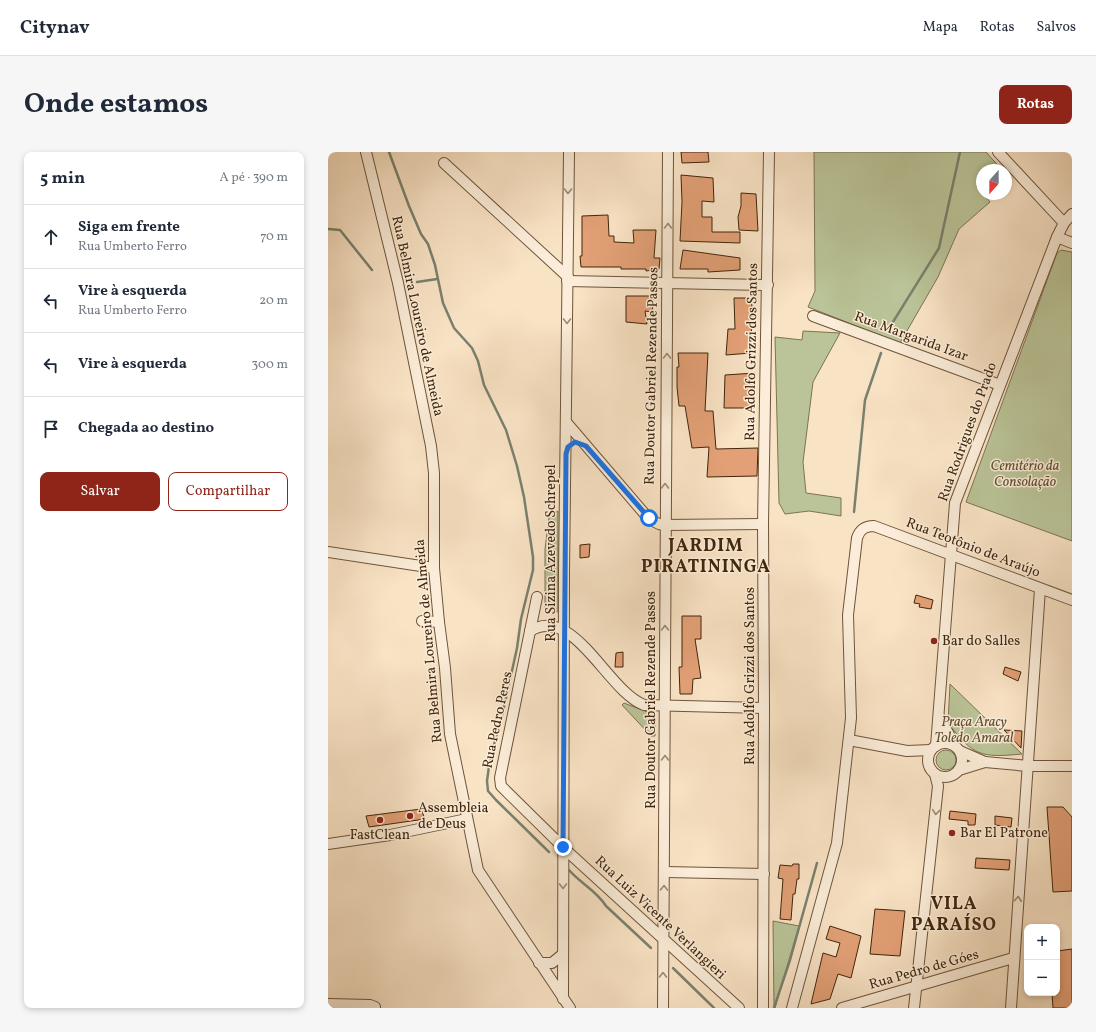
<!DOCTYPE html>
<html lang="pt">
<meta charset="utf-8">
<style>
body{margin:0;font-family:Vollkorn,serif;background:#f6f6f7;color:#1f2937}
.controls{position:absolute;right:12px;bottom:12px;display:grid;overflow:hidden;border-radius:8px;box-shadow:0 2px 6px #0003}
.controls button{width:36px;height:36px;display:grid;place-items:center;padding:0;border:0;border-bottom:1px solid #e0e1e3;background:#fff;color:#1f2937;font:20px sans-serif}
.compass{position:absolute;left:648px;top:12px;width:36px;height:36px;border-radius:50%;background:#fff;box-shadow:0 2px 6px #0003;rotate:201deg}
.stop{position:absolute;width:12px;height:12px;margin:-9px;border:3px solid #1a73e8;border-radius:50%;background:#fff}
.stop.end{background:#1a73e8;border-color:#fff;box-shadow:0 1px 4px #0008}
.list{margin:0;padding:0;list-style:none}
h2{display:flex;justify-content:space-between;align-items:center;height:52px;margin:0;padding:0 16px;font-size:17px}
h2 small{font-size:13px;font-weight:400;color:#747a83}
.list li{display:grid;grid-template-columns:26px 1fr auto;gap:12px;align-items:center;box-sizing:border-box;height:64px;padding:0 16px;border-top:1px solid #e0e1e3}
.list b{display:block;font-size:15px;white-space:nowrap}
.list p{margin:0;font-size:13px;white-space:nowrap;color:#747a83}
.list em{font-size:13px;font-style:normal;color:#747a83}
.actions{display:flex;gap:8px;padding:12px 16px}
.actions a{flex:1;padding:9px 0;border:1px solid #8f2418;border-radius:8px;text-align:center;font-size:14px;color:#8f2418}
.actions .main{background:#8f2418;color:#fff}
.icon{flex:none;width:22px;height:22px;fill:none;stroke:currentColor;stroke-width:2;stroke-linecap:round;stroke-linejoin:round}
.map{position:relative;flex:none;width:744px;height:856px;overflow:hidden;border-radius:8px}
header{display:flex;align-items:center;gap:24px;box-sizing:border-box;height:56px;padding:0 20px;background:#fff;border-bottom:1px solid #e0e1e3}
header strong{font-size:19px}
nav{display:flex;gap:22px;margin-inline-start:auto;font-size:14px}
.intro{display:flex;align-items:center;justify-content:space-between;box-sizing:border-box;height:96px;padding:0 24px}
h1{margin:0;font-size:28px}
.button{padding:10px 18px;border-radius:8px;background:#8f2418;color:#fff;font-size:14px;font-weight:700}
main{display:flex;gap:24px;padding:0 24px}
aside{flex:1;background:#fff;border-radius:8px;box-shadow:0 2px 6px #0003}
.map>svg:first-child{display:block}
.green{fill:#bac498;stroke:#7d7452}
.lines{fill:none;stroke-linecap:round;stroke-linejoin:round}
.stream{stroke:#79816e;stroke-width:2.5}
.building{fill:#e3a076;stroke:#40250c}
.street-casing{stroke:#6e543a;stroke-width:12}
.street{stroke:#fbedd9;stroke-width:10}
.oneway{stroke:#9e8972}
.route{stroke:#1a73e8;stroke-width:5}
.poi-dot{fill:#8f2418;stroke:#fbedd9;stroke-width:1.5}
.labels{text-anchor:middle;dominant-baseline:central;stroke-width:3;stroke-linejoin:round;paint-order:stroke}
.street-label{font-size:14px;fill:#40250c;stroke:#fbedd9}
.park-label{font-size:14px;font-style:italic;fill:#5e4d2f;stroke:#fbedd9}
.poi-label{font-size:14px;fill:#40250c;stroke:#fbedd9;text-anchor:start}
.district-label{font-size:18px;font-weight:bold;letter-spacing:1px;fill:#40250c;stroke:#fbedd9}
</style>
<header>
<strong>Citynav</strong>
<nav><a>Mapa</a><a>Rotas</a><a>Salvos</a></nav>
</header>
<div class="intro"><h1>Onde estamos</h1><a class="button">Rotas</a></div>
<main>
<aside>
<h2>5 min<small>A pé · 390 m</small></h2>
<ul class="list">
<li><svg class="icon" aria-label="ahead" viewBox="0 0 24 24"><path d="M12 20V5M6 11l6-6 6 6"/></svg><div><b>Siga em frente</b><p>Rua Umberto Ferro</p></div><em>70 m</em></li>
<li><svg class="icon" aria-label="left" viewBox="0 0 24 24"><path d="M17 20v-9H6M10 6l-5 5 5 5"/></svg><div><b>Vire à esquerda</b><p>Rua Umberto Ferro</p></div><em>20 m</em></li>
<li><svg class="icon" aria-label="left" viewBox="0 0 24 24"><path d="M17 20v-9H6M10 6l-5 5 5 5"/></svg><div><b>Vire à esquerda</b></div><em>300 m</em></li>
<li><svg class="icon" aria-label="arrive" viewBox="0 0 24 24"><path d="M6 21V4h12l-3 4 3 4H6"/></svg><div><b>Chegada ao destino</b></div></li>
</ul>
<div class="actions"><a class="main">Salvar</a><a>Compartilhar</a></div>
</aside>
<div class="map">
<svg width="744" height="856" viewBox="0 0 744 856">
<rect width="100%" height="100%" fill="#f9e3c5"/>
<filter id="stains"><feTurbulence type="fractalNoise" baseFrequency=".005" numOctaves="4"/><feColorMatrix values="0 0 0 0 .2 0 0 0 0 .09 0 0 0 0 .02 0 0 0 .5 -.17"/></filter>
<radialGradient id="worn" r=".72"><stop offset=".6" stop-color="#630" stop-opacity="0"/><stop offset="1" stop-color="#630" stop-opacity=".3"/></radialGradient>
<g class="green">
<polygon points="486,0 658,0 674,18 654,18 654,30 648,34 662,50 631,77 610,125 572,191 480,155 487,139"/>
<polygon points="733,98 744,100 744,389 638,350 729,101"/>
<polygon points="475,179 512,181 485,230 475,310 478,341 513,346 513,364 481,359 457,362 451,351 447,185 474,188"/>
<polygon points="230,359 230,460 217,456 217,397 221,365"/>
<path d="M622 532 694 602C653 606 645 604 620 571Z"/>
<polygon points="296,551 327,563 327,584 323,584 294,553"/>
<circle cx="618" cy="608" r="10"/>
<polygon points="445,769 471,774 447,856 446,856"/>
</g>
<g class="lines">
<g class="stream">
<polyline points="61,0 81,54 93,82 100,92 107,113 115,151 126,176 144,196 150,209 156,233 178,278 189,314 196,345 205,405 205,418 193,467 189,496 174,564 162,607 159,629 160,639 168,648 221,700"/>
<polyline points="0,77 12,78 44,118"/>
<polyline points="89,130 109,127"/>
<polyline points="560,178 611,96 632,0"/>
<polyline points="526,360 537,248 553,201"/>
<path d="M241 718C252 731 269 739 278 754L323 796"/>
<polyline points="345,816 386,856"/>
<polyline points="446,856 462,808 489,711"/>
</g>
</g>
<g class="building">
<polygon points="353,0 380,0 381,10 354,11"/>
<polygon points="353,23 385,26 386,50 374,49 374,65 384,65 384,80 412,80 412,91 352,89 354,50"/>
<polygon points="413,41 428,42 430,79 411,78 410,65 413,54"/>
<polygon points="280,63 281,84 286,84 286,90 306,91 305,78 328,78 326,106 332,106 331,117 318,119 318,117 293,117 293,115 253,115 252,104 254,104 254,64"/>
<polygon points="355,98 412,106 412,118 380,120 380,117 352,117"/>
<polygon points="298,144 326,144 324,160 317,159 319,172 298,170"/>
<polygon points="406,146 424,146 423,201 398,203 400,177 407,177"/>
<polygon points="350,201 380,201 377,259 385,259 388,297 430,296 429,324 379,325 381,295 364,296 357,254 351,254 349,235 349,215 351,215"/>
<polygon points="427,221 426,256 396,256 397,223"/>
<polygon points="262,392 261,405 252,406 252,393"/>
<polygon points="588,443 605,448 603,457 591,455 592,452 586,451"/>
<polygon points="354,464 373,464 373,487 367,487 373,526 365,527 364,542 352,542 351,515 354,515"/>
<polygon points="295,500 295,515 287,515 288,501"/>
<polygon points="677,515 693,520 690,529 675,522"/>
<polygon points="676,578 694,579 693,596"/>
<polygon points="719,655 735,655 744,665 744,739 725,740"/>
<polygon points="93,657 97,667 41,675 38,664"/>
<polygon points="622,659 648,662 647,673 640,673 640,669 621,667"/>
<polygon points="667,664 684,666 683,675 667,673"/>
<polygon points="648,706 682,708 681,718 647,716"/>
<polygon points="465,712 471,712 471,727 469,727 467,742 465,742 463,768 452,767 455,727 450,726 452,713 464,714"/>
<polygon points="547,757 577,759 572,804 542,802"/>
<polygon points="502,774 533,784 523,826 510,822 502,847 483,852 495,801 508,805 512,791 498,787"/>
<polygon points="744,797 744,856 725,856 724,841 729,841 729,799"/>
</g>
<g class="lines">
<defs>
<g id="street">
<polyline points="38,0 70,131 103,294 106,321 106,416 111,470 117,516 122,582 150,718 242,856"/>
<polyline points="670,0 736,71"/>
<polyline points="116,11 240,125"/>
<polyline points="729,85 744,91"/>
<polyline points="239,129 440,133"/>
<polyline points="485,164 672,233"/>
<polyline points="238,270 321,367 331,372 336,373 435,372"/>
<polyline points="0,400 106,416"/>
<polyline points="209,445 172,626 173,634 240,700 411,856"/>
<polyline points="94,469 111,470"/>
<path d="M202 479C246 452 279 539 316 553L436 556"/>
<polyline points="611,564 627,594"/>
<polyline points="521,588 579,599 603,598"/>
<circle cx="617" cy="608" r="17"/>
<polyline points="608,594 627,351 729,85 736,71 744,62"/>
<polyline points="632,599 657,610 700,614 744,614"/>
<polyline points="631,618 657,610"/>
<polyline points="0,692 62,683 139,667"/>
<polyline points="337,720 436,722"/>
<polyline points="211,811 224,811 235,802"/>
<polyline points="235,847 236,421 241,0"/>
<polyline points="0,852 42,853 47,855"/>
<polyline points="335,856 340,0"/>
<polyline points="435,856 436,556 435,372 441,0"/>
<path d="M464 856 509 691 523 566 520 463 529 386C532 377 537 374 546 374L744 448"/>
<polyline points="514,856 685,806"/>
<polyline points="586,856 610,634 607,622"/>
<polyline points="683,856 712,437"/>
</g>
</defs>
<use href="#street" class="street-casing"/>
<use href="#street" class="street"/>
</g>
<defs><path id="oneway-chevron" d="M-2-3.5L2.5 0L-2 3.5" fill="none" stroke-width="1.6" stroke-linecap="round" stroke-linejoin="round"/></defs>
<g class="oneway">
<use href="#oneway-chevron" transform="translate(240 39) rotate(91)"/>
<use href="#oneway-chevron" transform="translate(340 74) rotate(-90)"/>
<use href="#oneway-chevron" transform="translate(239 169) rotate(91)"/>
<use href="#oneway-chevron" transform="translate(339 204) rotate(-89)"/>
<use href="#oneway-chevron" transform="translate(337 334) rotate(-89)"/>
<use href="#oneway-chevron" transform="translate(337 476) rotate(-90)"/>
<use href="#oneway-chevron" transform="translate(337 606) rotate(-90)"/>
<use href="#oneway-chevron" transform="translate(608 660) rotate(96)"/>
<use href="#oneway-chevron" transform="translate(235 734) rotate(90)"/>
<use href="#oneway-chevron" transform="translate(336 736) rotate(-89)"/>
<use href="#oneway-chevron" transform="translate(690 747) rotate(-86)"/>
<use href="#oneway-chevron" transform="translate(335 823) rotate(-89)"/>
</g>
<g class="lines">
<polyline class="route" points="235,695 238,302 240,295 247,290 258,294 321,366"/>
</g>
<g class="poi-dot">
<circle cx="606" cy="489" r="4"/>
<circle cx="82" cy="664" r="4"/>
<circle cx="52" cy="668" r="4"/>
<circle cx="624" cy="681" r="4"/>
</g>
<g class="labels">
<g class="street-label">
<text transform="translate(89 164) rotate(78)">Rua Belmira Loureiro de Almeida</text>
<text transform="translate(583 185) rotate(20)">Rua Margarida Izar</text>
<text transform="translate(424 200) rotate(-89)">Rua Adolfo Grizzi dos Santos</text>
<text transform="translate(324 224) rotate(-89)">Rua Doutor Gabriel Rezende Passos</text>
<text transform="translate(640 280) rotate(-70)">Rua Rodrigues do Prado</text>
<text transform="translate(645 396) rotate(21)">Rua Teotônio de Araújo</text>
<text transform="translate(223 401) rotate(-90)">Rua Sizina Azevedo Schrepel</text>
<text transform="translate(101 489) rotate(-95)">Rua Belmira Loureiro de Almeida</text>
<text transform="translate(422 524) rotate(-90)">Rua Adolfo Grizzi dos Santos</text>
<text transform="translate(323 548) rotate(-90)">Rua Doutor Gabriel Rezende Passos</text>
<text transform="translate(170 568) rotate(-78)">Rua Pedro Peres</text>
<text transform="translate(332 766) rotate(43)">Rua Luiz Vicente Verlangieri</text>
<text transform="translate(596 818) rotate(-16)">Rua Pedro de Góes</text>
</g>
<g class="park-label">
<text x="697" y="314">Cemitério da<tspan x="697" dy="16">Consolação</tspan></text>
<text x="646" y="570">Praça Aracy<tspan x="646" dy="16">Toledo Amaral</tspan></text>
</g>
<g class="poi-label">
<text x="614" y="489">Bar do Salles</text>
<text x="90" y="656">Assembleia<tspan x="90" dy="16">de Deus</tspan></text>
<text x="632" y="681">Bar El Patrone</text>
<text x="52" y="683" text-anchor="middle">FastClean</text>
</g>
<g class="district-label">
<text x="378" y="394">JARDIM<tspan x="378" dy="21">PIRATININGA</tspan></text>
<text x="626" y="752">VILA<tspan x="626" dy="21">PARAÍSO</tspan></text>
</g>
</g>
<rect width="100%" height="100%" filter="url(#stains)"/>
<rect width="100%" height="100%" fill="url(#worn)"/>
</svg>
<div class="controls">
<button>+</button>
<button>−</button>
</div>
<svg class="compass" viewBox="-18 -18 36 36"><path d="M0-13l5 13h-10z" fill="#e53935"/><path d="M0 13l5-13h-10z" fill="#747a83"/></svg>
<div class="stop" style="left:321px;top:366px"></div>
<div class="stop end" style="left:235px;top:695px"></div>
</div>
</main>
